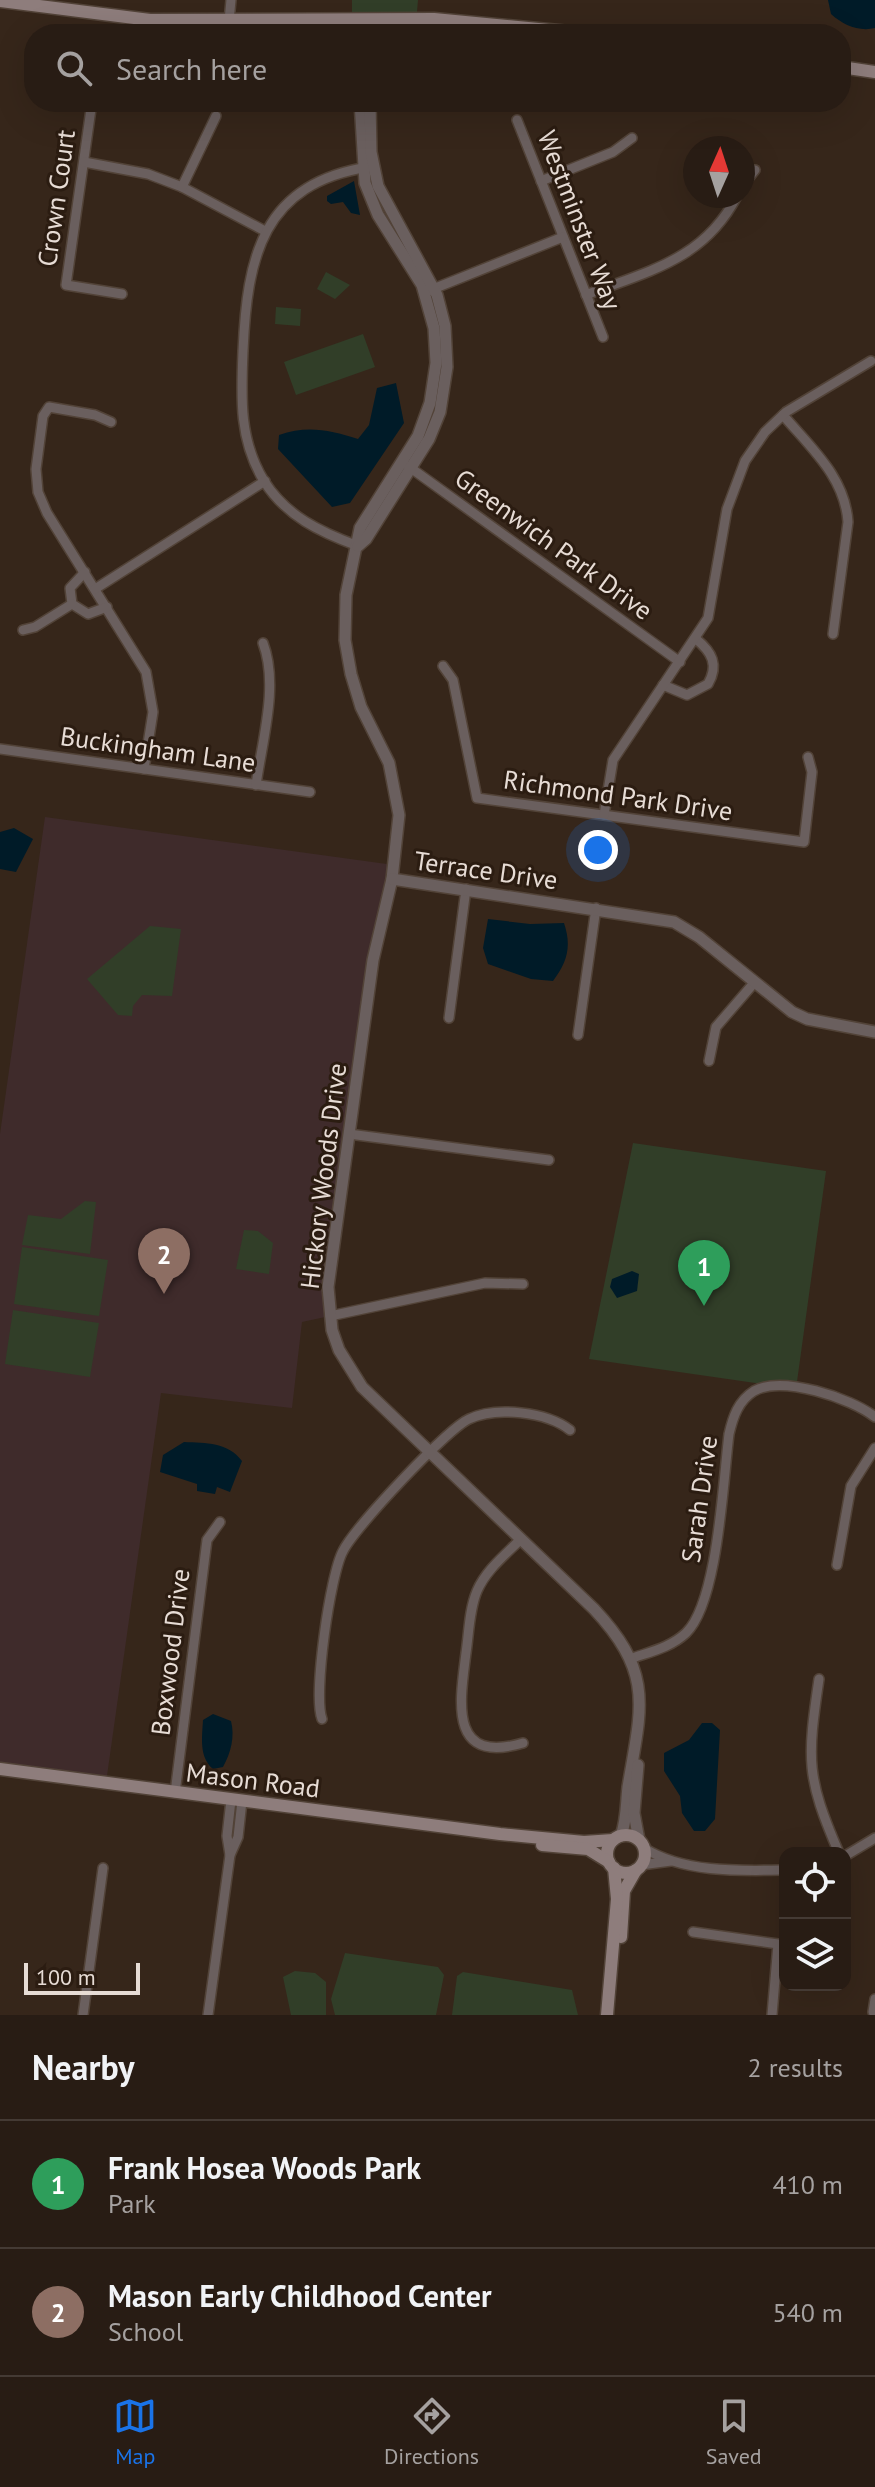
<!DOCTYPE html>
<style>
body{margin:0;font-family:"PT Sans",sans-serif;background:#30251d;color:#f1f3f6}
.controls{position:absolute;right:24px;bottom:24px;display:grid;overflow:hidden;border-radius:16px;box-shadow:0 8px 32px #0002}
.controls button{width:72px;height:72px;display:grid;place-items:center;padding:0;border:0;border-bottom:2px solid #443a34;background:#281c14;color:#f1f3f6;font:40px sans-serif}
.compass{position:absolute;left:683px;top:136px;width:72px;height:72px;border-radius:50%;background:#281c14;box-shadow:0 8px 32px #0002;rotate:3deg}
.scale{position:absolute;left:24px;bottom:20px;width:116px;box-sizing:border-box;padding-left:8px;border:4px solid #e7dcd5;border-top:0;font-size:22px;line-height:28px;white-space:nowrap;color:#e7dcd5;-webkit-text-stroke:6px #2b1c11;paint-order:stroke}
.you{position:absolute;left:598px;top:850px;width:28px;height:28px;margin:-20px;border:6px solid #fff;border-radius:50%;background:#1a73e8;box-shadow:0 0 0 12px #1a73e833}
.badge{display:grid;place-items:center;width:52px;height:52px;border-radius:50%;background:#1a73e8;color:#fff;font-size:26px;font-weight:700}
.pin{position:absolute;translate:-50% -66px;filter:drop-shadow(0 2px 4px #0008)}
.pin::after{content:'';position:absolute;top:42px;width:28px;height:24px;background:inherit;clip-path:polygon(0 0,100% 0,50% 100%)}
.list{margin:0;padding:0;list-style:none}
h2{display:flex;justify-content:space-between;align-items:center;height:104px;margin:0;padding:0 32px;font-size:34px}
h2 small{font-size:26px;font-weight:400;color:#a5a1a0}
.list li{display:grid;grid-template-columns:52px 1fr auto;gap:24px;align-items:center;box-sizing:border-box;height:128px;padding:0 32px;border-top:2px solid #443a34}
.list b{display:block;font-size:30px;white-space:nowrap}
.list p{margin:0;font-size:26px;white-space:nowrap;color:#a5a1a0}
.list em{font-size:26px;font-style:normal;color:#a5a1a0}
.icon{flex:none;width:44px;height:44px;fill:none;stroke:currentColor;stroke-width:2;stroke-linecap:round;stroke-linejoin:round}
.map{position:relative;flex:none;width:875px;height:2015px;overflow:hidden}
.search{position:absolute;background:#281c14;box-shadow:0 8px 32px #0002;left:24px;right:24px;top:24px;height:88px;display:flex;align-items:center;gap:20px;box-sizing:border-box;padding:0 28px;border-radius:32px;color:#a5a1a0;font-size:30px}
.sheet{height:360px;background:#281c14}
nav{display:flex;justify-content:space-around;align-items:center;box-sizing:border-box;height:112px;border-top:2px solid #443a34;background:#281c14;font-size:22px;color:#a5a1a0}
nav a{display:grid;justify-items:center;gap:4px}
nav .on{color:#1a73e8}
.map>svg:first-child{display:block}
.education{fill:#3f2b2b}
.green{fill:#313e28}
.water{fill:#001b28}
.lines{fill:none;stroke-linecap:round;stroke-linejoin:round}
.minor-casing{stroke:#524338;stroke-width:12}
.tertiary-casing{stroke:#524338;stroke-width:14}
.secondary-casing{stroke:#524338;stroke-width:15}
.minor{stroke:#6a5f5e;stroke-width:9}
.tertiary{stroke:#6a5f5e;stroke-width:11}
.secondary{stroke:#8e7d7c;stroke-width:12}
.labels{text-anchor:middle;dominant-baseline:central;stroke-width:6;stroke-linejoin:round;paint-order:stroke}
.street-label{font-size:26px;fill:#e7dcd5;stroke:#2b1c11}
</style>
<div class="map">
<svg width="875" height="2015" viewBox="0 0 875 2015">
<rect width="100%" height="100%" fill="#36261a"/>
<polygon class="education" points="45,817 394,865 376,943 329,1270 330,1316 302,1322 292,1408 161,1393 106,1783 0,1769 0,1134"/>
<g class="green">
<polygon points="352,0 418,0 417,12 352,13"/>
<polygon points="326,272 350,285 335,299 317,289"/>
<polygon points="276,307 301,309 300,326 275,324"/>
<polygon points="363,334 375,367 296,395 284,362"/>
<polygon points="150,926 181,929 172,996 142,995 133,1006 132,1016 118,1015 87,979"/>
<polygon points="633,1143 826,1171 796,1389 589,1359"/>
<polygon points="85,1201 96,1202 90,1254 22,1245 28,1215 61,1219"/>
<polygon points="244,1230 258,1231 273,1243 269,1274 236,1269"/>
<polygon points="22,1247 108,1260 99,1316 14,1304"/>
<polygon points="13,1310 99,1323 90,1377 5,1364"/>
<polygon points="345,1953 438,1967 444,1975 436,2015 335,2015 331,1999"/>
<polygon points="295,1971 315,1973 326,1982 326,2015 291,2015 283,1977"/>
<polygon points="463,1972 572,1990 578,2015 452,2015 457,1976"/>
</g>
<g class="water">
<path d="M828 0H875V28C859 32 843 25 831 14Z"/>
<polygon points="354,181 360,215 351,213 343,202 331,204 327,201 327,196"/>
<path d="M396 383 404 423 350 503 332 507 278 449 279 435C307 425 330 430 358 439L369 425 377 388Z"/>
<polygon points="14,828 33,839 16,872 0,869 0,832"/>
<path d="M488 919 530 924 564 923C572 947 567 962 553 981L531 979 488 964 483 948Z"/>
<polygon points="632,1271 639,1274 637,1291 617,1298 610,1287 612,1279"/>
<path d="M184 1442C206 1443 228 1442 242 1461L230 1492 217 1487 215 1494 197 1491V1484L160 1472 163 1455Z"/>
<path d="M213 1714 231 1721C235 1736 231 1753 223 1767L213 1769C199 1757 202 1738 203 1720Z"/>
<polygon points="702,1723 712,1723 720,1730 715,1819 705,1831 694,1831 682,1813 680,1796 664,1771 664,1753 689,1740"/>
</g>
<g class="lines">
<defs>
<g id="minor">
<polyline points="229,21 231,0"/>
<polyline points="91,109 66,285 122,294"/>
<polyline points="517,120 603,337"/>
<polyline points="84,162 148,174 182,187 265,231"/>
<polyline points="541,181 613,152 632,138"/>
<polyline points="743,185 755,170"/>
<polyline points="182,187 216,116"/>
<polyline points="428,291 563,237"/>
<path d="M586 295C648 271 704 260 737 196"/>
<path d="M783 415C811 448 845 477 848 522L833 634"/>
<polyline points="111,422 95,415 49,407 43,416 36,469 38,492 47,513 146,672 153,712 144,769"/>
<polyline points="408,466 680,662"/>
<path d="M358 546C320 532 286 516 264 481 239 440 241 398 243 351 247 258 262 183 369 167"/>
<polyline points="85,572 70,588 72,604 88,614 107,607"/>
<polyline points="95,589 265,481"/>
<polyline points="23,630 35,627 72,604"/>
<polyline points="443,666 453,680 477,798 804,842 812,772 808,757"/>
<path d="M663 685 687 695 708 684C719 665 712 652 696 639"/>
<polyline points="0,749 310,792"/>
<path d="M256 785C262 741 279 685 263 643"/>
<polyline points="604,815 613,760 708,618 727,509 745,461 765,432 786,412 871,361"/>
<polyline points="449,1018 466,889"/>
<polyline points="578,1035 596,908"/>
<polyline points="709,1061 716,1027 754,983"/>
<polyline points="349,1134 549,1160"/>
<polyline points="330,1316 485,1283 523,1284"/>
<path d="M521 1539C505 1555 486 1570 477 1591 469 1610 469 1633 466 1653 460 1701 448 1765 523 1743"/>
<polyline points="837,1565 851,1486 875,1448"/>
<path d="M630 1659C649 1652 670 1648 686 1633 718 1602 723 1481 729 1434 733 1417 738 1401 754 1391 782 1375 851 1398 875 1417"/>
<path d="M819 1679C807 1760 806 1777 839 1853"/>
<path d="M322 1719C313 1695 330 1575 343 1551 355 1527 447 1429 469 1419 496 1406 547 1412 570 1430"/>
<polyline points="175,1793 207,1540 220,1522"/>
<path d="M644 1848C683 1873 740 1871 785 1870"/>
<polyline points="230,1855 227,1836 231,1800"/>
<polyline points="845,1856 875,1838"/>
<polyline points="641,1865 671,1861"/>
<polyline points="693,1932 778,1944 772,2015"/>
<polyline points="873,2012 875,1999"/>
<polyline points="83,2015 103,1868"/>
<polyline points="208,2015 230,1855 238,1837 242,1801"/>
</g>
<g id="tertiary">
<polyline points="358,20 358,34"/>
<polyline points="370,20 370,34"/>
<path d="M360 102 365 183 378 215 422 285 434 328 436 363 430 403 418 436 360 528 346 595 345 640 351 674 361 707 389 763 399 815 392 879 373 960 328 1287 332 1330 339 1350 362 1387 594 1609C655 1674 641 1708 628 1787 626 1804 627 1819 621 1836"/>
<polyline points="358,546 366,539 429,439 440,412 447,367 445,326 437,295 378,186 371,152 370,102"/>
<polyline points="392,879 674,922 699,937 792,1012 807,1019 875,1032"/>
<polyline points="638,1765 634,1813 639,1840"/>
</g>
<g id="secondary">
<polyline points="0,1 150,20 434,19 590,34"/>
<polyline points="841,67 875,72"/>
<polyline points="0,1769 500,1834 584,1842 613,1840"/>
<circle cx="626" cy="1854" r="19"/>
<polyline points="542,1845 588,1849 609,1862"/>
<polyline points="621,1937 624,1891 636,1870"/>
<polyline points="607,2015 617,1899 614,1868"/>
</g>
</defs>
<use href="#minor" class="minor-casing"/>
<use href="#tertiary" class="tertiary-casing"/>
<use href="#secondary" class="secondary-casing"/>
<use href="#minor" class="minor"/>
<use href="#tertiary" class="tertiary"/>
<use href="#secondary" class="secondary"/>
</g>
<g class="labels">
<g class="street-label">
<text transform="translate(56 198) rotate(-82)">Crown Court</text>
<text transform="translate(580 220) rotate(69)">Westminster Way</text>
<text transform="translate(554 544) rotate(36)">Greenwich Park Drive</text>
<text transform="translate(158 749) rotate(8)">Buckingham Lane</text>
<text transform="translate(618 795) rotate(8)">Richmond Park Drive</text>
<text transform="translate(486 870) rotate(8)">Terrace Drive</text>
<text transform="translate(323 1176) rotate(-83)">Hickory Woods Drive</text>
<text transform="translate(699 1499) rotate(-82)">Sarah Drive</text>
<text transform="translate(170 1652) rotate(-83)">Boxwood Drive</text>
<text transform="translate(253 1780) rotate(7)">Mason Road</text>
</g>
</g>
</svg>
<div class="controls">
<button><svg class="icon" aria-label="locate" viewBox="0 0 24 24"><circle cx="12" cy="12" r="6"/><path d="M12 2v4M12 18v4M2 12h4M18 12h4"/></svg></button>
<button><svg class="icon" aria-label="layers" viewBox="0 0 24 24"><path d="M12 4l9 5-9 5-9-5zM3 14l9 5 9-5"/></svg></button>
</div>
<svg class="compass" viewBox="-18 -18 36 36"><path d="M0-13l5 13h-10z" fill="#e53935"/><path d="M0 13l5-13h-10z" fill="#a5a1a0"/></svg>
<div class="scale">100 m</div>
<div class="you"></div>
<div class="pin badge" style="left:704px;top:1306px;background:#2e9e5b">1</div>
<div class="pin badge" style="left:164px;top:1294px;background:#8d6e63">2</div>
<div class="search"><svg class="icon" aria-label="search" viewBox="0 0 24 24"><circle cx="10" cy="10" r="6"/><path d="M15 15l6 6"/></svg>Search here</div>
</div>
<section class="sheet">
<h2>Nearby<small>2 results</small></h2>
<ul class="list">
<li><span class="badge" style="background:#2e9e5b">1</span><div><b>Frank Hosea Woods Park</b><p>Park</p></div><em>410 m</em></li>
<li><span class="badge" style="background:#8d6e63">2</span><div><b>Mason Early Childhood Center</b><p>School</p></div><em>540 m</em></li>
</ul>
</section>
<nav>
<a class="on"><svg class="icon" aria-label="map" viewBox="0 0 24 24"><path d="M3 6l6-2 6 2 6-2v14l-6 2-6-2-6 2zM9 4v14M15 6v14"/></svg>Map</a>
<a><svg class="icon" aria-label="directions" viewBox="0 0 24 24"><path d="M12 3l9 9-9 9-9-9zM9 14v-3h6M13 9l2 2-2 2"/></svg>Directions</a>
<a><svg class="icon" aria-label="saved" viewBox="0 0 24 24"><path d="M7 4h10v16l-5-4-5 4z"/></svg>Saved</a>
</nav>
